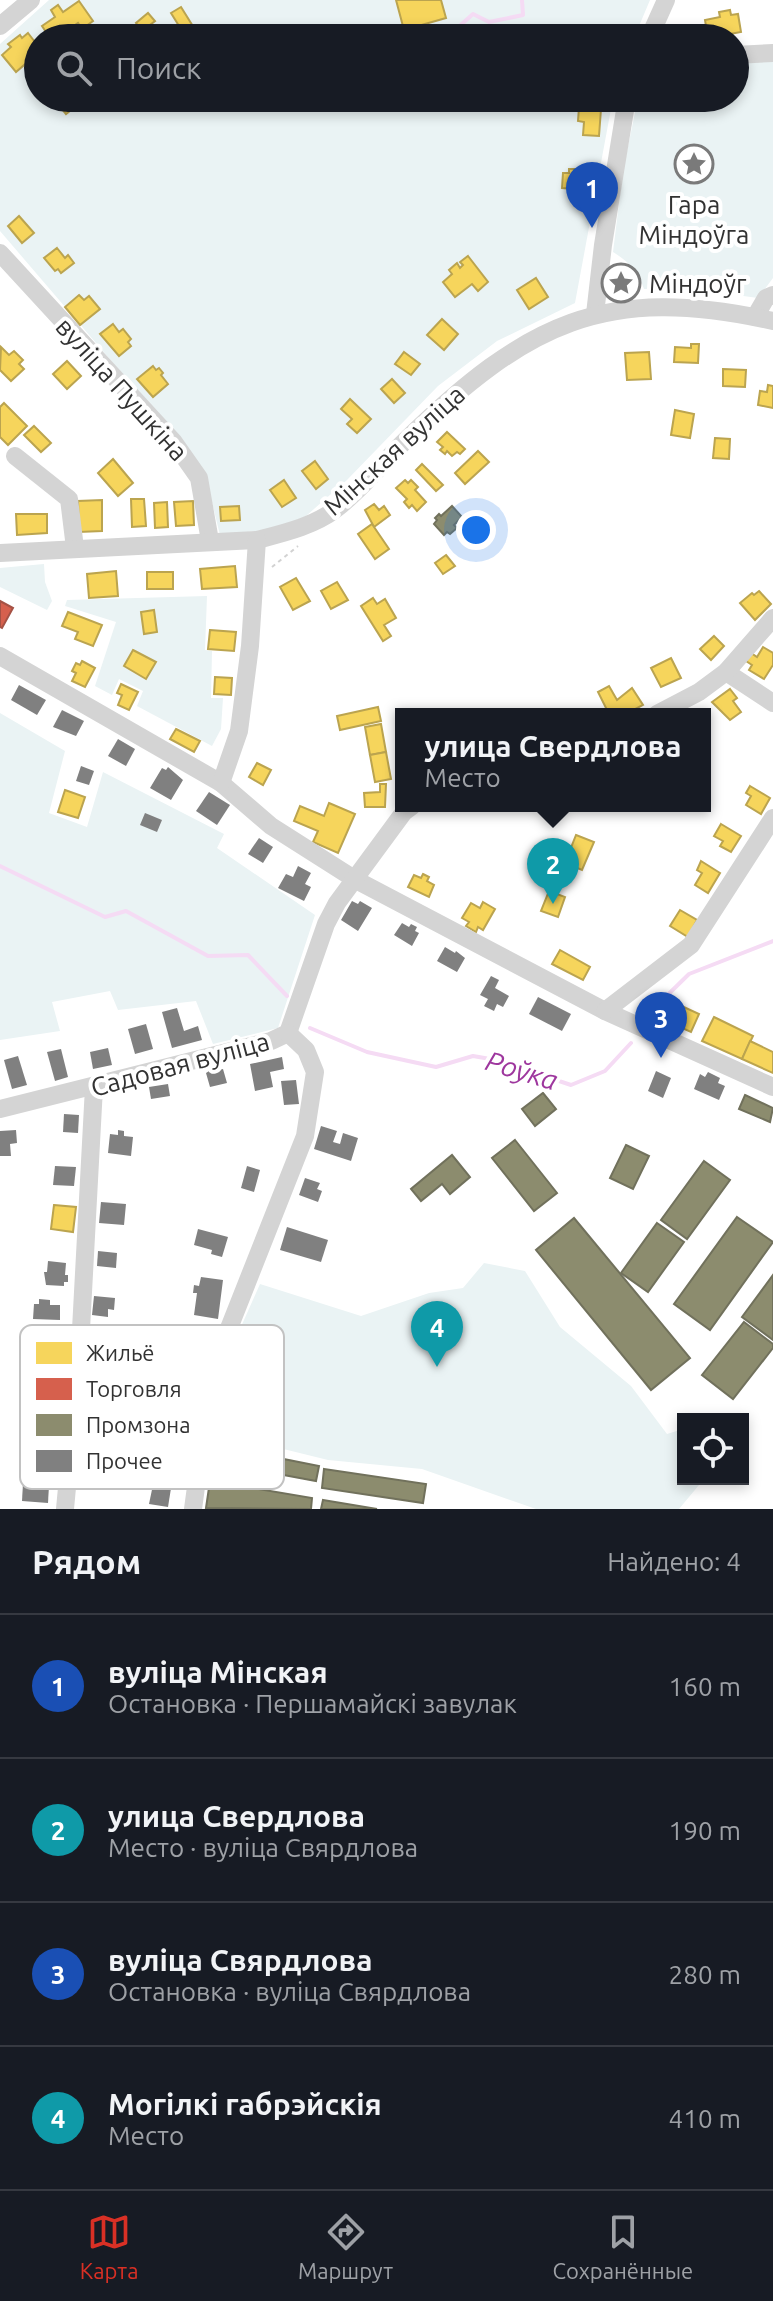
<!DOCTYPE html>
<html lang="ru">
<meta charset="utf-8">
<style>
body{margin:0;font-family:Ubuntu,sans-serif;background:#20242c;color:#f1f3f6}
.controls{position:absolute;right:24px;bottom:24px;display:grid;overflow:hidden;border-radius:0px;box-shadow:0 4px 12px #0003}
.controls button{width:72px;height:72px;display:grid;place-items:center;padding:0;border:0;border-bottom:2px solid #363941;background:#171b24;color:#f1f3f6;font:40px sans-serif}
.you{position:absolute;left:476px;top:530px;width:28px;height:28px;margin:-20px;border:6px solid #fff;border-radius:50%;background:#1a73e8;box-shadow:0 0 0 12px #1a73e833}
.badge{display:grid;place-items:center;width:52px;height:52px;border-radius:50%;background:#d93025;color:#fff;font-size:26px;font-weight:700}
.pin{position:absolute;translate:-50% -66px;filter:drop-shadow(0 2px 4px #0008)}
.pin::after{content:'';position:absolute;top:42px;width:28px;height:24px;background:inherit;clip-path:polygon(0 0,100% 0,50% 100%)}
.popup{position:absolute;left:395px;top:708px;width:316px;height:104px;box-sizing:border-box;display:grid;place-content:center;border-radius:0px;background:#171b24;filter:drop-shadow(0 2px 6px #0005);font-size:26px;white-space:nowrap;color:#9ea1a6}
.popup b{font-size:30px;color:#f1f3f6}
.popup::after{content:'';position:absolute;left:50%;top:100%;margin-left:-16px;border:16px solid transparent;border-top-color:#171b24}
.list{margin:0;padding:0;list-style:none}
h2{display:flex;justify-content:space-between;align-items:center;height:104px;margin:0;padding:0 32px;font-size:34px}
h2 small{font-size:26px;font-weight:400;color:#9ea1a6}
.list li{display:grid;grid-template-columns:52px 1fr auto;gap:24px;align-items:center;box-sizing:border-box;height:144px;padding:0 32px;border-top:2px solid #363941}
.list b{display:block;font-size:30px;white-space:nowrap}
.list p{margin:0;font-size:26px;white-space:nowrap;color:#9ea1a6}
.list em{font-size:26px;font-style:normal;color:#9ea1a6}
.icon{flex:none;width:44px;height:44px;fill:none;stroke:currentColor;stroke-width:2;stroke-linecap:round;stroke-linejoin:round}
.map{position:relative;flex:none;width:773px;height:1509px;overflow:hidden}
.search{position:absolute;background:#171b24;box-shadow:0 4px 12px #0003;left:24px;right:24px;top:24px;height:88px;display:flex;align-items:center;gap:20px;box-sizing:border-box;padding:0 28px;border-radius:44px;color:#9ea1a6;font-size:30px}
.sheet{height:680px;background:#171b24}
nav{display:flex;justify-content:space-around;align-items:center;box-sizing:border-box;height:112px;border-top:2px solid #363941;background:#171b24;font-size:22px;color:#9ea1a6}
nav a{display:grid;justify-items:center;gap:4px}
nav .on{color:#d93025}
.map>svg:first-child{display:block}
.green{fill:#eaf3f4}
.homes{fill:#f6d55c;stroke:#bba44f;stroke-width:2}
.shops{fill:#d6604d;stroke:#a55245;stroke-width:2}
.industry{fill:#8c8c6e;stroke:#71715c;stroke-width:2}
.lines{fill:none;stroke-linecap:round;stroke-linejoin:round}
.stream{stroke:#f5dbf4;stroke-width:4}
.building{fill:#808080}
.path{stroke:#d2d2d2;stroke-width:2;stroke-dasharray:4 4;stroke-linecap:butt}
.minor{stroke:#d4d4d4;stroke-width:18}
.labels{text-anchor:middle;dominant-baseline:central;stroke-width:8;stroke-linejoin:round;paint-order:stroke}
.poi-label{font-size:26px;fill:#323232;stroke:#fff}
.street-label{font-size:26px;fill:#323232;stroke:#fff}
.water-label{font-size:28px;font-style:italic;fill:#9e379e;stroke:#fff}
.key{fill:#fff;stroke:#c2c2c2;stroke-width:2}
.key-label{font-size:22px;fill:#323232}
</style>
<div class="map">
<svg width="773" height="1509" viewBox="0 0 773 1509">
<rect width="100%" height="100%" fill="#fff"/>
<g class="green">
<path d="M49 0H650L634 38H469C452 23 425 26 408 38H38V98H419L427 103 439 98H613L575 303 497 341 438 386 347 480 306 516 275 529 220 535 206 478 179 440 0 231V44Z"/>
<path d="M773 61V278L758 298 685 288 644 289C638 271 629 262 613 252L623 171 638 98H735V63Z"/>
<polygon points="44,564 45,582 52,601 47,610 0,587 0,568"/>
<polygon points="207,596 205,650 212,651 211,698 223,698 221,729 212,746 137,706 143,691 119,679 112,695 95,686 116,622 65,606 67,600"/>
<polygon points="0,713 65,751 49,813 87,827 103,772 224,834 217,848 315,915 278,1028 213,1044 196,1001 118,1010 110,991 52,1002 60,1031 0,1040"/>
<polygon points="484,1263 525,1271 560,1327 631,1386 667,1434 683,1429 683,1479 704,1479 679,1509 536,1509 422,1469 328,1460 214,1432 220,1374 260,1284 361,1316 429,1293 463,1288"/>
</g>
<g class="homes">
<polygon points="396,0 441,0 446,18 404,30"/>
<polygon points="79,1 93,21 82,29 78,23 57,38 50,38 42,26 55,17 51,10 58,5 63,12"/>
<polygon points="181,7 194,28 184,34 171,13"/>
<polygon points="730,10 731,15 738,14 741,32 708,38 705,20 720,17 719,12"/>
<polygon points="148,13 155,21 142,31 136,23"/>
<polygon points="28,33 38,46 38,53 16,72 2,55 11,47 8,44 20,35 22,38"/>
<polygon points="53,98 69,98 76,106 66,114"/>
<polygon points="579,107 601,109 599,136 583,135 584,122 578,121"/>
<polygon points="569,169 584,169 583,175 587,175 587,190 562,188 563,173 569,173"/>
<polygon points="19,216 34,233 22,243 8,226"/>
<polygon points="57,248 65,258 68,255 74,263 61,273 58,269 55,271 44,258"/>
<polygon points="468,256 488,282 478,291 472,284 455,297 443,282 452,274 449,270 457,263 460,268 463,265 460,262"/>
<polygon points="536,278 548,297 529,309 517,290"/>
<polygon points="79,295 84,300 89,296 100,309 80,325 65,307"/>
<polygon points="442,319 458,334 444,350 427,335"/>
<polygon points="113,324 119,332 123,329 131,339 128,342 131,346 119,356 100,334"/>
<polygon points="691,344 699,344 698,363 674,362 675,347 691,348"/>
<polygon points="1,347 9,355 14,351 23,360 19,364 24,369 11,381 0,370"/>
<polygon points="404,352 420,364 411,375 395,364"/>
<polygon points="649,352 651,379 627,380 625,353"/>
<polygon points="67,361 81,376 67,389 53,374"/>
<polygon points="153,366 156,370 159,368 163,373 161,375 168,384 153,397 137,379"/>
<polygon points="723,369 746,370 745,387 723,386"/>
<polygon points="392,379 405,393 394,403 381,389"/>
<polygon points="768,385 773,386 773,408 758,405 760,391 767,392"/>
<polygon points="350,399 371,419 357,433 347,424 352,419 341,409"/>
<polygon points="4,403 27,426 8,445 0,437 0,407"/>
<polygon points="675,410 694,414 690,438 671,435"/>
<polygon points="34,426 51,443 41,452 24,435"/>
<polygon points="447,432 465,449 460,454 457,452 452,456 447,451 445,454 440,450 443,447 437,442"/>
<polygon points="715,438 730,439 729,459 713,458"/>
<polygon points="478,451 489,462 465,484 455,473"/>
<polygon points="113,459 133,483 118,496 98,473"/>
<polygon points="315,461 328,479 316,489 302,471"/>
<polygon points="422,464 443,485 436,491 416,470"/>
<polygon points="284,480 296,498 282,507 270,490"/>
<polygon points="405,480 408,483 411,480 418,487 415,490 426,502 417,511 412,505 409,508 404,502 407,499 396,488"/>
<polygon points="131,499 144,499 146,526 132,527"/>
<polygon points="102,500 102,531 79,532 78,501"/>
<polygon points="193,501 194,525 176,526 174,502"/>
<polygon points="167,502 168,527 155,528 154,503"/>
<polygon points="374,504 379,510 384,506 390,515 374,527 365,510"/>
<polygon points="239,506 240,520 221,521 220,507"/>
<polygon points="16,514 47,514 47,533 17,535"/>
<polygon points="372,524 389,549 375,559 358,534"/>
<polygon points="446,555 455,566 443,574 435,563"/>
<polygon points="235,566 237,587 202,589 200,569"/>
<polygon points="116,571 118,596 89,598 87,574"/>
<rect x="147" y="572" width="26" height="17"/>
<polygon points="296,578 310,601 293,610 280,587"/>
<polygon points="337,582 348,600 331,609 321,591"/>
<polygon points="759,591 771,604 755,620 740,603 752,593 754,595"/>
<polygon points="373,598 377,604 385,599 396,618 384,625 391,636 383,641 361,606"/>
<polygon points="154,610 157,632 144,634 141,612"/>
<polygon points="68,612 102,625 93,646 75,639 78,632 62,626"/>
<polygon points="210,630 236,632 234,651 208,649"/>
<polygon points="714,636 724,646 711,660 700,649"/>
<polygon points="763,647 773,653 773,665 764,679 749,670 752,665 746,661 751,653 757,657"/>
<polygon points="133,650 156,662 146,679 124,666"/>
<polygon points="671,658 681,678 661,687 651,668"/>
<polygon points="82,661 95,668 85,687 72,681 76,673 72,671 76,663 80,665"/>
<polygon points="215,677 232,678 231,695 214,694"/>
<polygon points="121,684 138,692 129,710 118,705 122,695 117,693"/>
<polygon points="609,686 617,700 632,688 643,705 626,714 609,714 598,692"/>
<polygon points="730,689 737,698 733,701 741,712 730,720 712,702"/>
<polygon points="378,707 381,721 340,730 337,716"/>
<polygon points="381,724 386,752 370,755 365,727"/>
<polygon points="176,729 200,741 194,752 170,739"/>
<polygon points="386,752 391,779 375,782 370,755"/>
<polygon points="257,763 271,770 263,785 249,777"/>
<polygon points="380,784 386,784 385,807 365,807 364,793 380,792"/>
<polygon points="750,786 770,798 761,814 746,805 751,796 746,793"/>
<polygon points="65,790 85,797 78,818 58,812"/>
<polygon points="329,803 355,814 338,853 313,842 318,831 294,821 300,806 324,816"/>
<polygon points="721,824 741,836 731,852 720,846 723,841 714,836"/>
<polygon points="576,835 594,842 582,870 565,863"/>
<polygon points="701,861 720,873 708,893 695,885 702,873 697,870"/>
<polygon points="423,874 429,877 427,881 434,885 429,897 408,887 414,875 421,878"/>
<polygon points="549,891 565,897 558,917 541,911"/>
<polygon points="483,902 495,909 483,930 478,927 476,932 466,926 469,922 462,918 471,903 480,908"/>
<polygon points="680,910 697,920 688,937 670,926"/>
<polygon points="560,950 590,967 583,980 552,964"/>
<polygon points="673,1002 699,1014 691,1032 664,1020"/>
<polygon points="714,1017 753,1036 742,1059 702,1041"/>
<polygon points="750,1041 773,1052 773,1073 742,1059"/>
<polygon points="54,1205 76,1207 73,1232 51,1229"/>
</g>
<polygon class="shops" points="0,601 13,608 2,628 0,627"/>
<g class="industry">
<polygon points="452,506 462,517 454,525 457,528 450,534 447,532 444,535 434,524 437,520 435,518 439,514 441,516"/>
<polygon points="543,1093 556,1109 535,1126 522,1109"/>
<polygon points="745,1095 773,1108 770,1122 739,1109"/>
<polygon points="515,1140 557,1193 534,1211 492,1158"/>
<polygon points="626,1145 649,1156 633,1189 610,1178"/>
<polygon points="452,1155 470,1177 450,1194 442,1184 421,1201 411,1189"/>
<polygon points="704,1161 730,1180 687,1239 661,1220"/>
<polygon points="737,1217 773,1242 710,1330 674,1304"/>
<polygon points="574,1218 690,1358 651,1390 536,1250"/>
<polygon points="657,1223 684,1242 648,1292 621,1273"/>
<polygon points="773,1275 773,1340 742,1317"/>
<polygon points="744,1322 773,1344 773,1348 733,1399 702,1375"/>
<polygon points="228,1448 319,1466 316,1481 225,1464"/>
<polygon points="324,1469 426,1484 423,1503 322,1488"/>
<polygon points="210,1481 312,1498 311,1509 206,1508"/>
<polygon points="323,1500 377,1509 321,1509"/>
</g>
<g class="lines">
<g class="stream">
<polyline points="455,30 473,14 489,22 523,15 522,0"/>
<polyline points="0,866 105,917 126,911 208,956 248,955 287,996"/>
<polyline points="642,1020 689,974 773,941"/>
<polyline points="310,1028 367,1052 436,1067 473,1056 496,1060 571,1085 605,1071 631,1043"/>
</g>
</g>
<g class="building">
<polygon points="19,685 46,700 37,715 11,700"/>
<polygon points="62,710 84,721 76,736 53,727"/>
<polygon points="118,739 135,749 126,766 108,756"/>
<polygon points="81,766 94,771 89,785 76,781"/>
<polygon points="168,767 183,780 171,800 150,788 162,768 166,770"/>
<polygon points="209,792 230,805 217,825 196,811"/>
<polygon points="145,813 162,820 157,832 140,825"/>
<polygon points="259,838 273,847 263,863 248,854"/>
<polygon points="298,866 311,873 305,884 311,887 304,901 278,888 286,874 293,877"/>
<polygon points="352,901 358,904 360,901 372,908 358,931 341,920"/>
<polygon points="402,923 409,927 411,924 417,927 415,931 419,933 412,946 394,935"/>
<polygon points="445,947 455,953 456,951 465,958 457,972 437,961"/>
<polygon points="491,976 499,980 495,988 509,996 503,1007 497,1004 494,1011 484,1006 488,999 480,995"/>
<polygon points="538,997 571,1014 562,1031 529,1014"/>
<polygon points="177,1008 184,1031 198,1026 202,1040 172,1048 162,1012"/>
<polygon points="146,1024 153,1049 135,1054 128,1029"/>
<polygon points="108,1048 112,1065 93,1069 90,1052"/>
<polygon points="61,1049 68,1077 55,1081 47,1052"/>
<polygon points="18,1056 27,1085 12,1089 4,1060"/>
<polygon points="282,1057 284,1069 270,1072 273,1087 255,1091 250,1064"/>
<polygon points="217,1066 218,1070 223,1069 227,1083 210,1087 206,1073"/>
<polygon points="656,1071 671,1078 663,1098 648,1091"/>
<polygon points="708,1072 720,1078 718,1083 725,1086 719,1100 694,1089 700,1074 705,1077"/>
<polygon points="296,1080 299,1104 284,1105 281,1081"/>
<polygon points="168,1084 170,1096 151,1099 149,1087"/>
<polygon points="64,1114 79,1115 78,1133 63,1132"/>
<polygon points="321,1126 337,1131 333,1142 340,1144 343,1133 358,1138 351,1161 314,1149"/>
<polygon points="16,1130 17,1143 10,1144 11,1156 0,1156 0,1131"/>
<polygon points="118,1130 124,1131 124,1136 133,1137 131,1156 108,1153 110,1134 118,1135"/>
<polygon points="55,1166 76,1167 74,1186 53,1185"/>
<polygon points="247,1166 260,1170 254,1192 241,1188"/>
<polygon points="305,1178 320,1183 317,1189 322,1191 318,1202 299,1195"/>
<polygon points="101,1202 126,1204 124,1225 99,1223"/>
<polygon points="287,1227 328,1240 321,1262 280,1250"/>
<polygon points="198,1229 228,1237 222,1257 211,1254 212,1250 194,1245"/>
<polygon points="98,1251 117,1253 116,1268 97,1266"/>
<polygon points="48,1261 66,1263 65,1275 68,1275 68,1282 64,1282 64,1286 46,1285 44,1272 47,1272"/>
<polygon points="201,1277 223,1280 218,1319 194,1315 197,1293 193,1293 194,1285 199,1286"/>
<polygon points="94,1296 115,1298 114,1310 108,1309 108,1317 92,1315"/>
<polygon points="39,1299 50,1300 50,1305 60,1305 60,1320 33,1319 34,1304 39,1304"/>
<polygon points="189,1324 204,1328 200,1348 184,1345 186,1337 182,1336 184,1327 188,1328"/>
<polygon points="90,1340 109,1341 108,1354 104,1354 103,1361 94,1361 94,1354 90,1353"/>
<polygon points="43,1344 58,1345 58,1365 42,1365 43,1359 29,1358 29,1349 43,1349"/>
<polygon points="174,1379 190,1383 189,1388 193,1389 191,1397 187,1396 185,1403 169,1399"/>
<polygon points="87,1384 113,1386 112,1402 86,1401"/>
<polygon points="33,1394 43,1395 43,1401 53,1401 53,1412 29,1411 30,1400 33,1400"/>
<polygon points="90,1417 102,1419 101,1423 107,1424 102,1445 88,1444 89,1437 82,1437 83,1422 90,1422"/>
<polygon points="164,1425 181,1429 175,1454 158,1450"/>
<polygon points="28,1440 36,1440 36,1446 49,1447 49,1460 24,1458"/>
<polygon points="93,1462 102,1463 101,1468 107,1468 106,1480 79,1478 80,1466 93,1467"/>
<polygon points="154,1480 172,1482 168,1507 149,1504"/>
<polygon points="23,1483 49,1485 48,1503 22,1501"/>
</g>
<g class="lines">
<polyline class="path" points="272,567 298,546"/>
<g class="minor">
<polyline points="0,26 31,0"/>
<polyline points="649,38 666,0"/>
<polyline points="735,55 773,53"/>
<polyline points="0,253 173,441 199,478 210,541"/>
<polyline points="595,314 603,245 627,98"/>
<polyline points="755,317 766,298 773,295"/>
<polyline points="15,456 69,499 75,548"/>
<path d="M0 553 257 540C284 533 314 526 336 509 362 489 383 462 406 440 526 324 604 283 773 321"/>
<polyline points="0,656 221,783 271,826 356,880 605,1011 773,1087"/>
<polyline points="726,672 773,703"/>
<polyline points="657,714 699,692 726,672 773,618"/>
<polyline points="221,783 239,731 250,646 257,540"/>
<polyline points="605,1011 691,945 773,818"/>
<polyline points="0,1109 271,1041 288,1033 326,924 337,903 404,812 412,806"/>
<polyline points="65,1509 80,1348 94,1087"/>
<polyline points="193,1509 210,1384 218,1356 305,1136 315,1072 306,1050 288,1033"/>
</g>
</g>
<defs>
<symbol id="sight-ring" viewBox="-11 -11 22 22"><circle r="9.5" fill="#fff" stroke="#7a7a7a" stroke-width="1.5"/><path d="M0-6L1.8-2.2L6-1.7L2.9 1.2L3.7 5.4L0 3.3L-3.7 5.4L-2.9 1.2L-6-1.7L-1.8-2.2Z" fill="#7a7a7a"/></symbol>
</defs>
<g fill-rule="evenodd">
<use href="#sight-ring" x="672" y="142" width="44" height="44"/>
<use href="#sight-ring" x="599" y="261" width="44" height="44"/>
</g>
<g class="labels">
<g class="poi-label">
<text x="694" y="204">Гара<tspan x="694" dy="30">Міндоўга</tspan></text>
<text x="649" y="283" text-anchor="start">Міндоўг</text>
</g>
<g class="street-label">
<text transform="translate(122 389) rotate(48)">вуліца Пушкіна</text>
<text transform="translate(394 450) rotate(-42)">Мінская вуліца</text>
<text transform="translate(180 1064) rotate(-15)">Садовая вуліца</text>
</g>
<g class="water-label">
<text transform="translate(522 1070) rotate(17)">Роўка</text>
</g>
</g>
<rect x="20" y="1325" width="264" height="164" rx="12" class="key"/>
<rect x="36" y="1342" width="36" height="22" fill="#f6d55c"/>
<rect x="36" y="1378" width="36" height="22" fill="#d6604d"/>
<rect x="36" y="1414" width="36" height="22" fill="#8c8c6e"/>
<rect x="36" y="1450" width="36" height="22" fill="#808080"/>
<g class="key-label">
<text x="86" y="1361">Жильё</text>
<text x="86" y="1397">Торговля</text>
<text x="86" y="1433">Промзона</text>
<text x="86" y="1469">Прочее</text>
</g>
</svg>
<div class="controls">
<button><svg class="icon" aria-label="locate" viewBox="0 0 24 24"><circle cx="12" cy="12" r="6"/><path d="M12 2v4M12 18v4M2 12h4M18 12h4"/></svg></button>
</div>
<div class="you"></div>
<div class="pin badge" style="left:592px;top:228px;background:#1a4fb4">1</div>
<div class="pin badge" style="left:553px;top:904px;background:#0f9aa8">2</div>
<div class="popup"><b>улица Свердлова</b>Место</div>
<div class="pin badge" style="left:661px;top:1058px;background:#1a4fb4">3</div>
<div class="pin badge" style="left:437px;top:1367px;background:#0f9aa8">4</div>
<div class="search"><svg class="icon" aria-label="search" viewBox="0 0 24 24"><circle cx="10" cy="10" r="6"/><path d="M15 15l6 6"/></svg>Поиск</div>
</div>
<section class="sheet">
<h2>Рядом<small>Найдено: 4</small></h2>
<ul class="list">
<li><span class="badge" style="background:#1a4fb4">1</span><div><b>вуліца Мінская</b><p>Остановка · Першамайскі завулак</p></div><em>160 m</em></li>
<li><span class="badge" style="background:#0f9aa8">2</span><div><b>улица Свердлова</b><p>Место · вуліца Свярдлова</p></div><em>190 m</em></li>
<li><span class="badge" style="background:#1a4fb4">3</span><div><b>вуліца Свярдлова</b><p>Остановка · вуліца Свярдлова</p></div><em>280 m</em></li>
<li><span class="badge" style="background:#0f9aa8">4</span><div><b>Могілкі габрэйскія</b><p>Место</p></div><em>410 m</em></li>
</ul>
</section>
<nav>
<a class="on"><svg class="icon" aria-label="map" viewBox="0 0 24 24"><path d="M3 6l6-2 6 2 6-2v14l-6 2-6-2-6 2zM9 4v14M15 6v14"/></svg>Карта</a>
<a><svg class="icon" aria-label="directions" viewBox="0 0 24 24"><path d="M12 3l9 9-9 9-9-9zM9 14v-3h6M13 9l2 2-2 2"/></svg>Маршрут</a>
<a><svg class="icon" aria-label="saved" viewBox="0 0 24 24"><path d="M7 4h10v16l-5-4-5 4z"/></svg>Сохранённые</a>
</nav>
